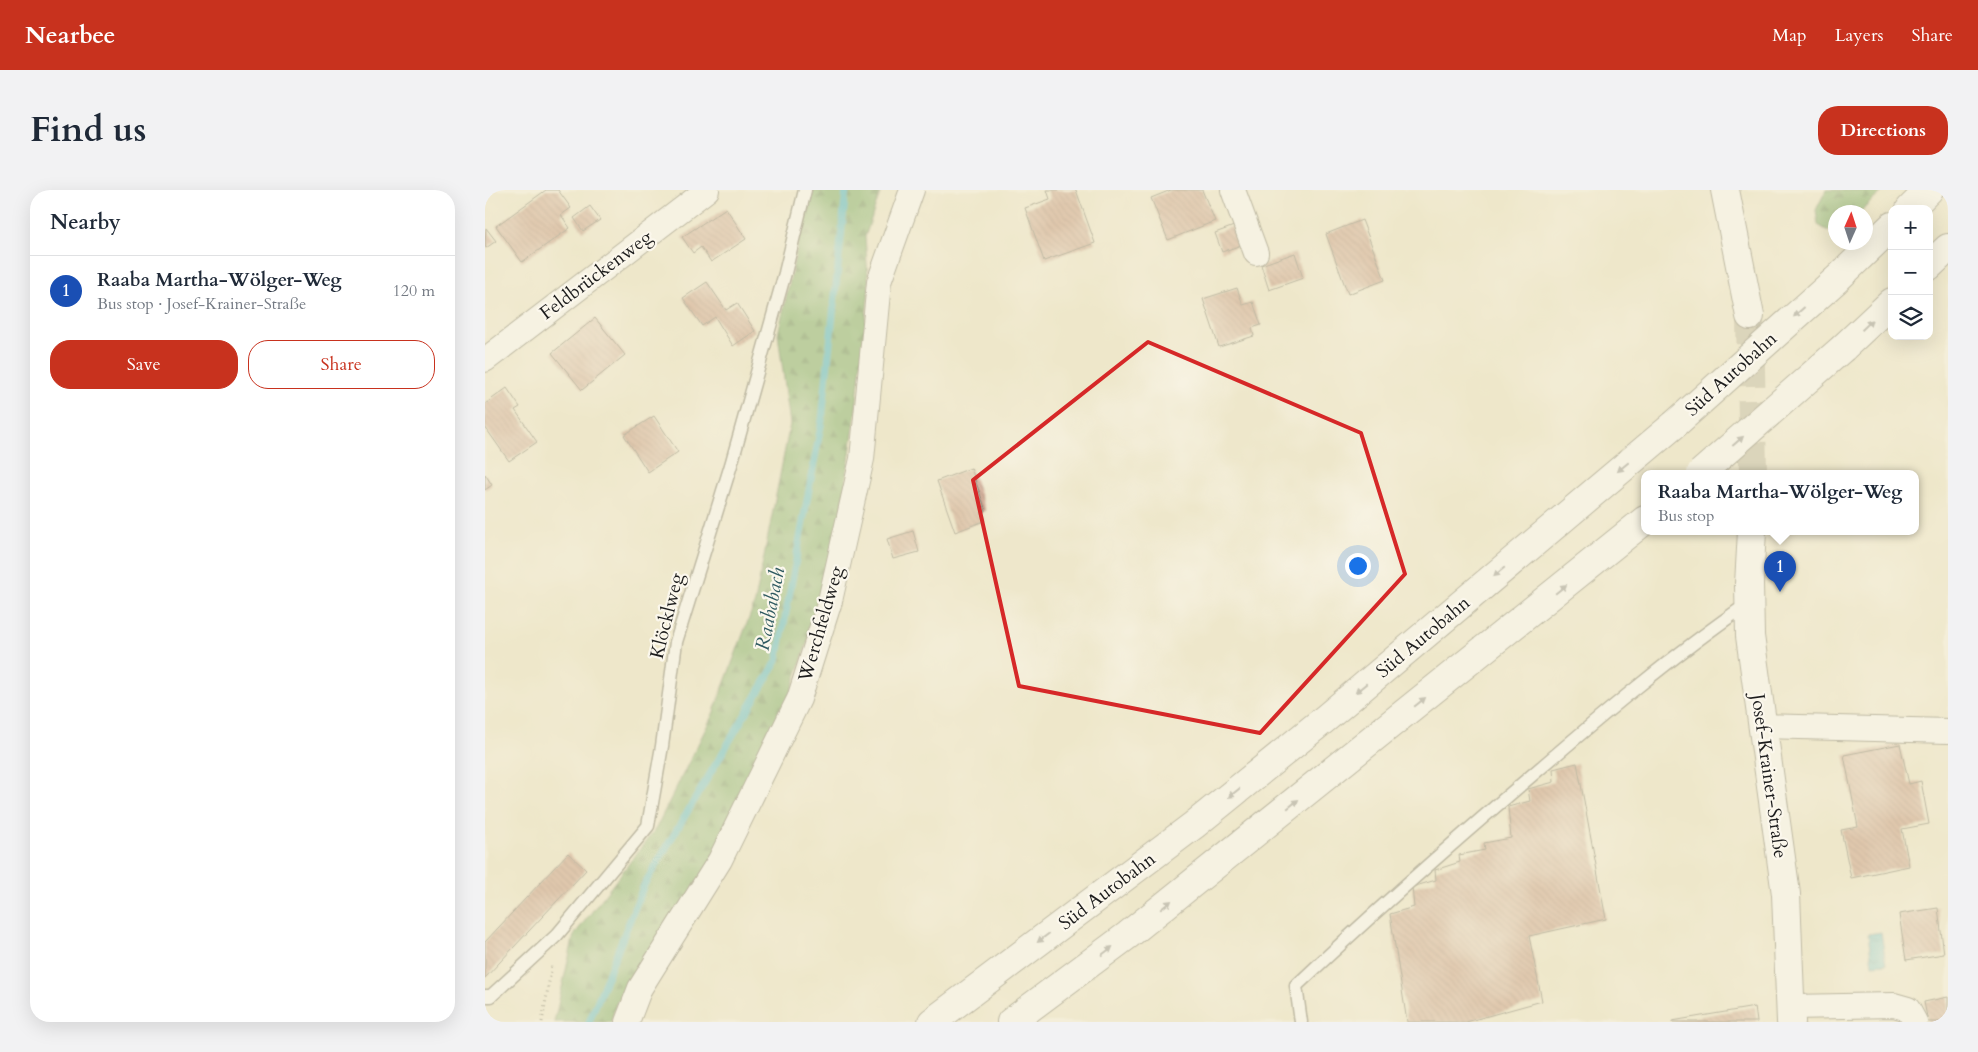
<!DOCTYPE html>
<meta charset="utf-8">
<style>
body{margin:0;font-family:Cardo,serif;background:#f2f2f3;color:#1f2937}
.controls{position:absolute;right:15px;top:15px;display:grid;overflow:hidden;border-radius:10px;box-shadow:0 5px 20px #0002}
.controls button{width:45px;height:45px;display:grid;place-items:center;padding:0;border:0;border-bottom:1px solid #e0e1e3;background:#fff;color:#1f2937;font:25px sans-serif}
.compass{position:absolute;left:1343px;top:15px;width:45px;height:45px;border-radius:50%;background:#fff;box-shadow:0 5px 20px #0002;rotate:3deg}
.you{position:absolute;left:872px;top:375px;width:18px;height:18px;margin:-12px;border:4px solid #fff;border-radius:50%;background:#1a73e8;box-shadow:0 0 0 8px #1a73e833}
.badge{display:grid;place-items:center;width:32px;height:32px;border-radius:50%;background:#c8321e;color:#fff;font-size:16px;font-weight:700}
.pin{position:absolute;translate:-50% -41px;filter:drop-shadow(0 1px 2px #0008)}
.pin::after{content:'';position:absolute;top:26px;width:18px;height:15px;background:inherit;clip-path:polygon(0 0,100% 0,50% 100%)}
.popup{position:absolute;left:1156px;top:280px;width:278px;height:65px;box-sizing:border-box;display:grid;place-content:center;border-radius:10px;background:#fff;filter:drop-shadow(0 1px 4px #0005);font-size:16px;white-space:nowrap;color:#747a83}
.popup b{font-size:19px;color:#1f2937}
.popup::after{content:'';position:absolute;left:50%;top:100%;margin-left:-10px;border:10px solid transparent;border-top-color:#fff}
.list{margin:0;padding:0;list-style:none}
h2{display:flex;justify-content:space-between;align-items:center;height:65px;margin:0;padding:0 20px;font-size:21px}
h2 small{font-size:16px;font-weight:400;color:#747a83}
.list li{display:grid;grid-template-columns:32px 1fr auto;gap:15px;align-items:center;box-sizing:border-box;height:70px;padding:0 20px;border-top:1px solid #e0e1e3}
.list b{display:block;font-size:19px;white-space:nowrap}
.list p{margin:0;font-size:16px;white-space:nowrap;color:#747a83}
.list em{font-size:16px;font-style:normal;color:#747a83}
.actions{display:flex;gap:10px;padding:15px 20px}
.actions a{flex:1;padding:11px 0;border:1px solid #c8321e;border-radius:20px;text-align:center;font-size:18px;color:#c8321e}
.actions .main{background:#c8321e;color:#fff}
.icon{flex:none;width:28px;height:28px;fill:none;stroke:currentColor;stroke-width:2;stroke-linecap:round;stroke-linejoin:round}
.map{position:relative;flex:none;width:1463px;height:832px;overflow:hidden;border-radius:20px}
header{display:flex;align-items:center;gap:30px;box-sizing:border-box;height:70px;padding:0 25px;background:#c8321e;color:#fff}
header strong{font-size:24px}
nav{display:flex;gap:28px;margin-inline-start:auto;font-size:18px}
.intro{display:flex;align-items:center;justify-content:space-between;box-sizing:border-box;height:120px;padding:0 30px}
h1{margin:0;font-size:35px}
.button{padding:12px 22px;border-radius:20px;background:#c8321e;color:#fff;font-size:18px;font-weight:700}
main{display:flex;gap:30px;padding:0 30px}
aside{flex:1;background:#fff;border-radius:20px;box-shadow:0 5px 20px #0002}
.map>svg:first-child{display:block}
.forest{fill:url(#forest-firs);stroke:#4e6643}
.water{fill:url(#water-ripples);stroke:#346a72}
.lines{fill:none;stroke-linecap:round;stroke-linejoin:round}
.stream{stroke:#4cb8c8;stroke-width:7}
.building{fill:url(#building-back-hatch)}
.secondary-tunnel{stroke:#c4bea8;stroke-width:28;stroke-dasharray:28 14;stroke-linecap:butt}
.lane-casing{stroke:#858274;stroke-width:15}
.street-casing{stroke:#858274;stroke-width:26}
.secondary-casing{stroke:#858274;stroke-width:30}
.highway-casing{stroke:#858274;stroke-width:30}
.path{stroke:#858274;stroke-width:3;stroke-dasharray:1 4;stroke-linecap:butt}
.lane{stroke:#fff;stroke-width:12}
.street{stroke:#fff;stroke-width:24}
.secondary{stroke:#fff;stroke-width:28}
.highway{stroke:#fff;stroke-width:28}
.highway-bridge-casing{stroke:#858274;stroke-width:30;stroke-linecap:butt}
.highway-bridge{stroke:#fff;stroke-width:28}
.oneway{fill:#999}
.marked{fill:none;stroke:#d62828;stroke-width:4;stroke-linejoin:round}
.labels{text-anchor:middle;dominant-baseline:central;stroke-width:4.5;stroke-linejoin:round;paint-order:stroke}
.street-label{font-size:19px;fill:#1c1c1c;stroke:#fbf7ec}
.water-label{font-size:20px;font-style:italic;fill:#2f5a61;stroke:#fbf7ec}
</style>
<header>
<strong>Nearbee</strong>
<nav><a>Map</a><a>Layers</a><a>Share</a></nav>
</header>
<div class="intro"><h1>Find us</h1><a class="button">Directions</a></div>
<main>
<aside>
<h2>Nearby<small></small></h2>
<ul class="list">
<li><span class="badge" style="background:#1a4fb4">1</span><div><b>Raaba Martha-Wölger-Weg</b><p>Bus stop · Josef-Krainer-Straße</p></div><em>120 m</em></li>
</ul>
<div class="actions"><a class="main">Save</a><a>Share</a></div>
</aside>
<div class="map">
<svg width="1463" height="832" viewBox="0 0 1463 832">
<defs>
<pattern id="forest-firs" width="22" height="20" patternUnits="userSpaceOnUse" patternTransform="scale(1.25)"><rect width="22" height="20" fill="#80b06a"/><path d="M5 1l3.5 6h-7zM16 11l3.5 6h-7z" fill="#688e56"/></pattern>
<pattern id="water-ripples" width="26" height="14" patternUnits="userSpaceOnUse" patternTransform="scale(1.25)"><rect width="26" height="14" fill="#4cb8c8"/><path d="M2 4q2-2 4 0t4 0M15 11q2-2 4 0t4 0" fill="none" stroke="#3e95a2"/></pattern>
<pattern id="building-back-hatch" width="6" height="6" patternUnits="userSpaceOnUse" patternTransform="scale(1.25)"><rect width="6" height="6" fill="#cda089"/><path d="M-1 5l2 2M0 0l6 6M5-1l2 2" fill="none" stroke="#a6826f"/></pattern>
</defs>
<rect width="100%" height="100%" fill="#fbf7ec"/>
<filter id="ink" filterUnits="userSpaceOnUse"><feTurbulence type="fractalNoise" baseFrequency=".02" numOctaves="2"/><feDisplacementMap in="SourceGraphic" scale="10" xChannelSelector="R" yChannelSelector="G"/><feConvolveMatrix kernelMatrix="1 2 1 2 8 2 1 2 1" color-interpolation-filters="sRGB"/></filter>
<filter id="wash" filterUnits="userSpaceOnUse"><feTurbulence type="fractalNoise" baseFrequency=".0096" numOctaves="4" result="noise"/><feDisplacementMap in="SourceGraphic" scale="20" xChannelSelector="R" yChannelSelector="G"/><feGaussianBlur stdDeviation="1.12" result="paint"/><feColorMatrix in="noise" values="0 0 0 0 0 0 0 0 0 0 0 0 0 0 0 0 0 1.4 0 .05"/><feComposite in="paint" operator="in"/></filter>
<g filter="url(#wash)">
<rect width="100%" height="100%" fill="#eee7cb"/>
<g class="forest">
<polygon points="325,0 396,0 380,47 384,99 370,229 357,319 337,408 305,505 224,676 131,814 126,832 69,832 89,745 171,638 228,524 270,412 305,234 293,144"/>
<polygon points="1341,0 1399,0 1375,22 1350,22 1350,39 1343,41 1333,35 1331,20"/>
</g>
<polygon class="water" points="1396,742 1401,774 1387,775 1383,744"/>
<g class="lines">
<polyline class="stream" points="104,832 159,695 292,471 337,230 361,0"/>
</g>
<g id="blocks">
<g class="building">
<polygon points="61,0 73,0 86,18 76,25 85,38 37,72 11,36"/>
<polygon points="562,0 591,0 610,53 559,71 540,18 565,9"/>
<polygon points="686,0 717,0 730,31 683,50 666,8"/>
<polygon points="105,16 115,30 98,41 89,28"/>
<polygon points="241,18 261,49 226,72 216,57 208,63 197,47"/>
<polygon points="877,30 900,90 863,104 841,44"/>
<polygon points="749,36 756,55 737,62 730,43"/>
<polygon points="1,38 11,51 1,58 0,56"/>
<polygon points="810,63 818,88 784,100 776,75"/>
<polygon points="222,92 241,120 252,113 270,141 248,156 230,127 217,136 198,108"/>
<polygon points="752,98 758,115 768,112 776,135 767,138 769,146 734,157 718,109"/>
<polygon points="110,128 140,165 97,200 67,163"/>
<polygon points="22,198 35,217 30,220 52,252 24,271 0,237 0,214"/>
<polygon points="169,226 193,262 163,282 139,245"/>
<polygon points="486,278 501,321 496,322 499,331 470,342 452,291"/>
<polygon points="0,284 7,295 0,300"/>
<polygon points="428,341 434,362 408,369 402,349"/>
<polygon points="1415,554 1424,594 1436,591 1444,634 1417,639 1424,676 1366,688 1356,640 1373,637 1359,565"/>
<polygon points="1092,573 1121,729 1044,746 1057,811 981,832 922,832 905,724 929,717 927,697 951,690 950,680 975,672 974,665 1000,660 999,653 1026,648 1023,617 1045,611 1043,599 1069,592 1068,579"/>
<polygon points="83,663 101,680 0,788 0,752"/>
<polygon points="1453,718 1459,764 1421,770 1414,724"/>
<polygon points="1463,807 1463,832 1443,832 1439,812"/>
<polygon points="1270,817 1272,832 1187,832 1187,831"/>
</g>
</g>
</g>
<g filter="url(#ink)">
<use href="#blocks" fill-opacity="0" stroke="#858274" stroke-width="1"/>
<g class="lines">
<polyline class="secondary-tunnel" points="1265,126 1268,283"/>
<defs>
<g id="lane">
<polyline points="0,806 6,806 72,745 163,636 177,556 191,452 246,275 300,83 320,0"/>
<path d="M816 832 811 796C887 724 965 655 1045 587 1116 526 1187 466 1264 413"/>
</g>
<g id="street">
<polyline points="748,0 771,63"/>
<polyline points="0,170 222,0"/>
<polyline points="1277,536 1463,541"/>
<polyline points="1307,817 1409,815 1423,819 1430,832"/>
<polyline points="142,832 155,798 235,670 314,509 345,411 377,269 394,92 427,0"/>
</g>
<g id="secondary">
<polyline points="1240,0 1265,126"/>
<polyline points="1267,341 1264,394 1265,446 1301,704 1306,832"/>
</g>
<g id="highway">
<polyline points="1425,19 1444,0"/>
<polyline points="1444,76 1463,58"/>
<polyline points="1351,90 1407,36"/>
<polyline points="1358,158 1407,112"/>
<polyline points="447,832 709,635 841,528 1189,235"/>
<polyline points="526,832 643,745 1160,330"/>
</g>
</defs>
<use href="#lane" class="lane-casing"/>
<use href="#street" class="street-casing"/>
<use href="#secondary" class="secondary-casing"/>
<use href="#highway" class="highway-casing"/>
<polyline class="path" points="57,832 67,775"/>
<use href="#lane" class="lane"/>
<use href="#street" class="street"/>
<use href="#secondary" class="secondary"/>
<use href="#highway" class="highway"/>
<defs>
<g id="highway-bridge">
<polyline points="1189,235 1351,90"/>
<polyline points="1216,283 1358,158"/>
</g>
</defs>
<use href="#highway-bridge" class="highway-bridge-casing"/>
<use href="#highway-bridge" class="highway-bridge"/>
</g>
<defs><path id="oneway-solid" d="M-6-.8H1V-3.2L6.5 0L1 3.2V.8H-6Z" transform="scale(1.25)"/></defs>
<g class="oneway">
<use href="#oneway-solid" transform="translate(1314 122) rotate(138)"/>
<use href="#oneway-solid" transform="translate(1382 135) rotate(-44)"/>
<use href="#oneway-solid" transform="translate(1253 251) rotate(-41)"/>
<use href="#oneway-solid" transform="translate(1138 277) rotate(140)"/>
<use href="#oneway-solid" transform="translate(1014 382) rotate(140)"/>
<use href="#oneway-solid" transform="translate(1076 399) rotate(-39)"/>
<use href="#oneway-solid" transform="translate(876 498) rotate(140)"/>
<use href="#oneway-solid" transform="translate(935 512) rotate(-39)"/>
<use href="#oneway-solid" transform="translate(749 603) rotate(141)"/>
<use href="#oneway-solid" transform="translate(808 614) rotate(-39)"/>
<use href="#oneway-solid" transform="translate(681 715) rotate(-39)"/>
<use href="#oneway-solid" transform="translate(558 748) rotate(143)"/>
<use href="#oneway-solid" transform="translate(622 761) rotate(-37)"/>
</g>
</g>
<path d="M0 0H1463V832H0ZM663 152 876 243 920 384 775 543 534 496 488 290Z" fill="#eee7cb" fill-opacity=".55" fill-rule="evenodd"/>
<path class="marked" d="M663 152 876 243 920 384 775 543 534 496 488 290Z"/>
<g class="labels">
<g class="street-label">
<text transform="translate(111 85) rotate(-37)">Feldbrückenweg</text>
<text transform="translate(1246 184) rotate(-42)">Süd Autobahn</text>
<text transform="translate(182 426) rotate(-76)">Klöcklweg</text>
<text transform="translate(336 434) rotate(-74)">Werchfeldweg</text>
<text transform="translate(938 447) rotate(-40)">Süd Autobahn</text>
<text transform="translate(1284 586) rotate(82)">Josef-Krainer-Straße</text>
<text transform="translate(622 701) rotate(-37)">Süd Autobahn</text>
</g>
<g class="water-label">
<text transform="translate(285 419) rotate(-79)">Raababach</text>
</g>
</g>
</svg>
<div class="controls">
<button>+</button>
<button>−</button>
<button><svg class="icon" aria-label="layers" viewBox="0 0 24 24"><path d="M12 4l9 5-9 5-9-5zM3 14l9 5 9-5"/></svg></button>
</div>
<svg class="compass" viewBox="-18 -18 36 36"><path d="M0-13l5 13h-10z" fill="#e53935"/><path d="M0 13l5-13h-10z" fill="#747a83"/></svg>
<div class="you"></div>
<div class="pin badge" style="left:1295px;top:402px;background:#1a4fb4">1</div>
<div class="popup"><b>Raaba Martha-Wölger-Weg</b>Bus stop</div>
</div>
</main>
